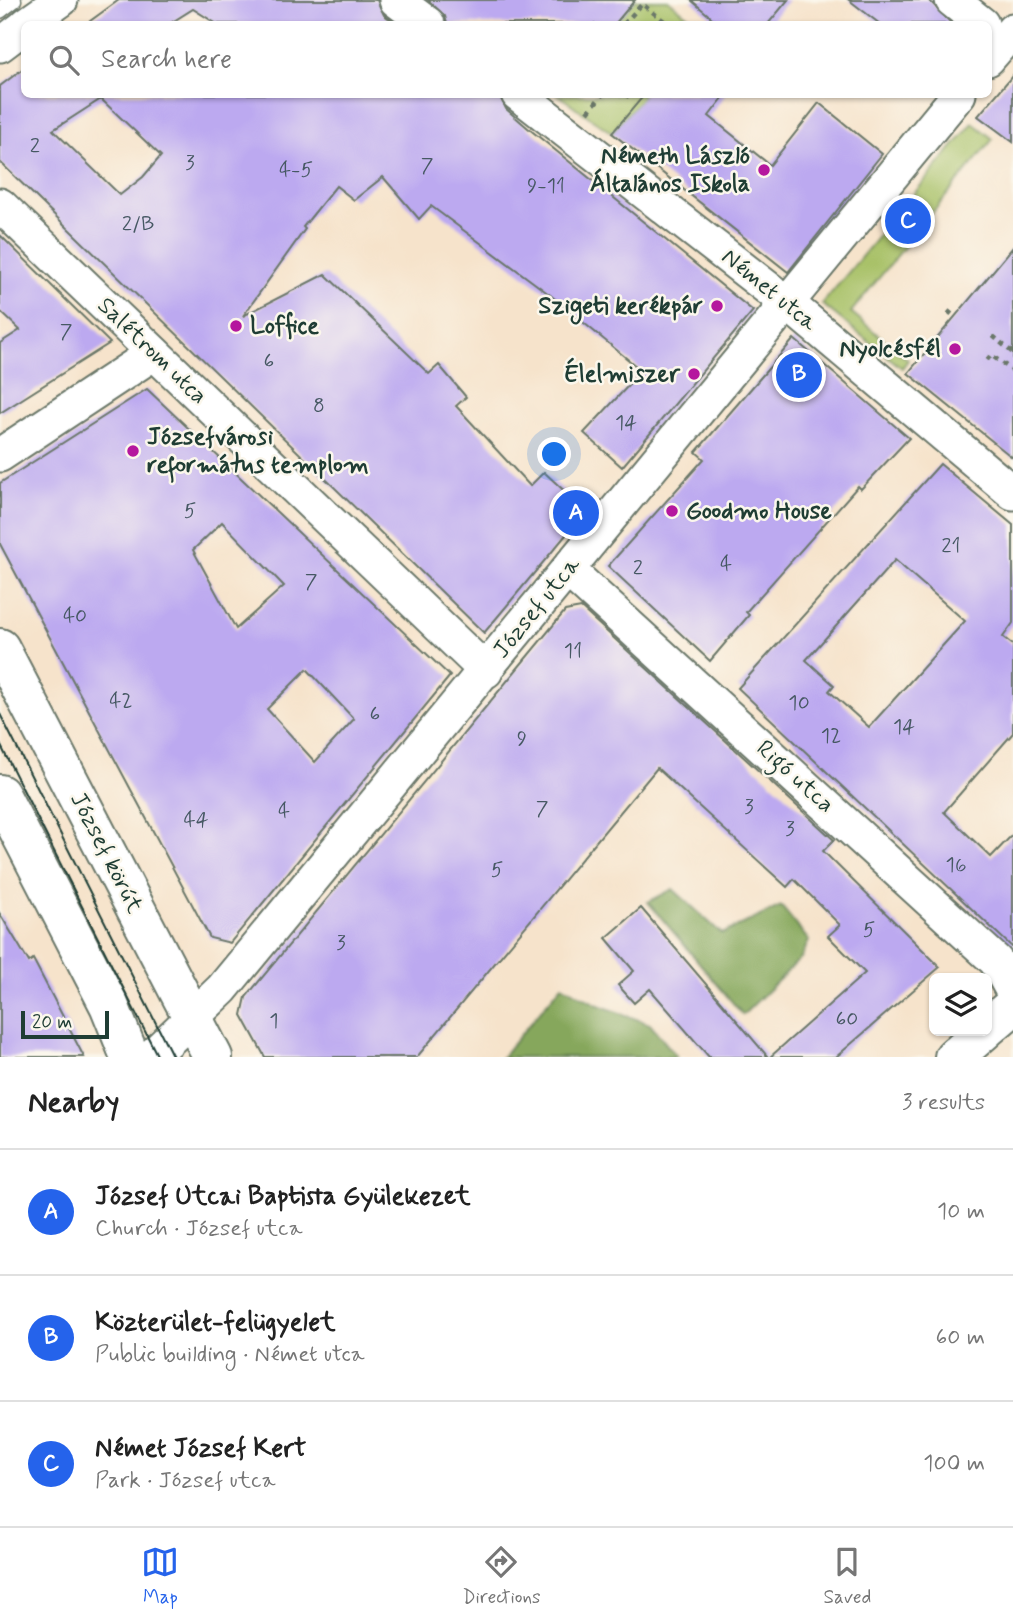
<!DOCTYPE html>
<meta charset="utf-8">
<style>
body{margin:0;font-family:Mynerve,sans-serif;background:#f2f2f2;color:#222}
.controls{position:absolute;right:21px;bottom:21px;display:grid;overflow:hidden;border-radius:10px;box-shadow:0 2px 5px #0004}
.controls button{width:63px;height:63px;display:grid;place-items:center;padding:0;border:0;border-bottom:2px solid #e0e0e0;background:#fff;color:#222;font:35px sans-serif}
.scale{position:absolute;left:21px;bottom:18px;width:88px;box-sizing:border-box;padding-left:7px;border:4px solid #1f3d34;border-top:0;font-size:19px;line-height:24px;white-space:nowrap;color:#1f3d34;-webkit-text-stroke:5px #fbf7ec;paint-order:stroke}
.you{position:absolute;left:555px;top:455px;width:24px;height:24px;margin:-18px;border:5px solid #fff;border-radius:50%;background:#1a73e8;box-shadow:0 0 0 10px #1a73e833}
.badge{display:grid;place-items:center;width:46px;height:46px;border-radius:50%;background:#2563eb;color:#fff;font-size:23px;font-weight:700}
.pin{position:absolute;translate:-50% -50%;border:4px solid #fff;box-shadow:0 2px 7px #0006}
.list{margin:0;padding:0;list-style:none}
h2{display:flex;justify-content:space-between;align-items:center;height:91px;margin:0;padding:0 28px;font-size:30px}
h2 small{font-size:23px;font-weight:400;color:#767676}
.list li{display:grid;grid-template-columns:46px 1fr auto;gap:21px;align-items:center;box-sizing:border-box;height:126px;padding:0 28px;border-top:2px solid #e0e0e0}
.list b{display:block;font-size:26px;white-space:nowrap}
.list p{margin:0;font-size:23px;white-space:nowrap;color:#767676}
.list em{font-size:23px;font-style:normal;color:#767676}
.icon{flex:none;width:38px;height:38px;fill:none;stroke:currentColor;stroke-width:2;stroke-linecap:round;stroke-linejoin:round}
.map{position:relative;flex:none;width:1013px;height:1057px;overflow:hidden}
.search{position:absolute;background:#fff;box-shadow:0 2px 5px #0004;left:21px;right:21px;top:21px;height:77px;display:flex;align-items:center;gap:18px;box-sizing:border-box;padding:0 24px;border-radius:10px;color:#767676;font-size:26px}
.sheet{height:469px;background:#fff}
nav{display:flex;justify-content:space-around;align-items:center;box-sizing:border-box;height:98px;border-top:2px solid #e0e0e0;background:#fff;font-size:19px;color:#767676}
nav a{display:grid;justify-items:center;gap:4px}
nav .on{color:#2563eb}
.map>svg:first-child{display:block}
.green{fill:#a8c167;stroke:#647f4e;stroke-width:2}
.forest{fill:#86a75c;stroke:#527248;stroke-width:2}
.building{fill:#bca9f0;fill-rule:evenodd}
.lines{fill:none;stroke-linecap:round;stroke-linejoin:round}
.lane-casing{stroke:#6a7769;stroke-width:19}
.street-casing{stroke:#6a7769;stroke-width:37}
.secondary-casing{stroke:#6a7769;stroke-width:42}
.path{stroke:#6a7769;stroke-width:4.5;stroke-dasharray:5 5;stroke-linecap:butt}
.lane{stroke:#fff;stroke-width:16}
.street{stroke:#fff;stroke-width:33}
.secondary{stroke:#fff;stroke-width:38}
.tram{stroke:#1f3d34;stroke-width:2}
.poi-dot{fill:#b5179e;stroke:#fbf7ec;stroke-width:2.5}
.labels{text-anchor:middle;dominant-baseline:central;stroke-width:5;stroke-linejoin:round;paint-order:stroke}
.number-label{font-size:21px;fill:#465863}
.poi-label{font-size:24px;font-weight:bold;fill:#1f3d34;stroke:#fbf7ec;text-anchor:end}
.street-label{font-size:24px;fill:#1f3d34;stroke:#fbf7ec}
</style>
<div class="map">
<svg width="1013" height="1057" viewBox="0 0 1013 1057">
<rect width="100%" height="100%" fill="#fbf7ec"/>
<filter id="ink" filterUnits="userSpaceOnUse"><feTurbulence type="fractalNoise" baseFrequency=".0143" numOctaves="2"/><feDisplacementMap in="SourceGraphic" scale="14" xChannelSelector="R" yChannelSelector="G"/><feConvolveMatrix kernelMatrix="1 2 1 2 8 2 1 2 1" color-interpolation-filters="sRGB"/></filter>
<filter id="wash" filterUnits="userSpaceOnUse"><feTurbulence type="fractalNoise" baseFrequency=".00686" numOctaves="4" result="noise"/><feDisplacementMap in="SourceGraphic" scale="28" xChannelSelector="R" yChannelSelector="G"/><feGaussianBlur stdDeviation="1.57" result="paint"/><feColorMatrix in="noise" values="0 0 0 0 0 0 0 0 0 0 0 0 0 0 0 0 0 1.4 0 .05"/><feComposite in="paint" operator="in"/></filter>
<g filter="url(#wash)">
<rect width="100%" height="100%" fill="#f6e3cb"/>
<g class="green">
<polygon points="635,0 668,0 698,24 614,24"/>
<polygon points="558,95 645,95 612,133"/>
<polygon points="973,123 993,139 851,312 908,360 902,368 822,304"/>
</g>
<g class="forest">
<polygon points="673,889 722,934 781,906 809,941 801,958 743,1015 648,902"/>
<polygon points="562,985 596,1004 650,1024 677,1057 502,1057"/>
</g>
<g id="blocks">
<g class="building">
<polygon points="119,0 377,0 384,15 397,24 217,24 193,9 169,24 86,24"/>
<polygon points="428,0 635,0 615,24 447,24 445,16"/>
<polygon points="691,0 788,0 768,24 719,24"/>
<polygon points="849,0 929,0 952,24 880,24"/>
<path d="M24 68V94H499L506 109 528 128 753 311 622 467 584 433 642 371 549 294 431 206 419 219 383 177 354 200 336 186 303 227 305 229 243 316 325 274 429 374 439 365 466 397 456 406 530 486 544 472 586 511 484 633 0 162V86ZM101 99 161 156 143 177 120 195 53 130Z"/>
<polygon points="1013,75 1013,142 978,116"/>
<polygon points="645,94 726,94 709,116 770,165 819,103 882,154 788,272 612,133"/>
<polygon points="0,235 110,343 0,413 0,343 20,330 0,311"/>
<polygon points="1013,247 1013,458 908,373"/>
<polygon points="794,339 909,438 861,489 858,486 746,612 749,615 710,661 608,566 704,459 696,452"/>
<path d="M147 389 450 676 230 943 210 938 0 544V483ZM222 522 284 586 236 629 193 550ZM307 669 354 719 315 762 267 709Z"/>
<path d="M940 464 1013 525V623L1003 637 1013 645V733L944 812 991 857 1013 834V948L738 688ZM895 560 965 621 869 727 829 691 834 685 806 660Z"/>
<polygon points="581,608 834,840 823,851 940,967 836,1057 770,1057 865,973 828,936 840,925 794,879 787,887 657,768 417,1057 265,1057 242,1015 246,997 565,611"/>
<polygon points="641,908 768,1057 709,1057 650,989 634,1003 618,985 634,971 606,938"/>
<polygon points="0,914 29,962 33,959 84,1057 0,1057"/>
</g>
</g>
</g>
<g filter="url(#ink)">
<use href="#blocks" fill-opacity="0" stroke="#6a7769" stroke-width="2"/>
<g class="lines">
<defs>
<polyline id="lane" points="0,10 13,0"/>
<g id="street">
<polyline points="396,0 428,24"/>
<polyline points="952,0 982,24"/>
<polyline points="27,24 61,0"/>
<polyline points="0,45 24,27"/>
<polyline points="988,59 1013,30"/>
<polyline points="518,94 787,303 1013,493"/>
<polyline points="0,205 486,671"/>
<polyline points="0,455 154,353"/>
<polyline points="568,570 996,961 1013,992"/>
<polyline points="151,1057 222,989 959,94"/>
</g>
<g id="secondary">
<polyline points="0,648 213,1057"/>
<polyline points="0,794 109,1005 130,1057"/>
<polyline points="987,1028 1013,1006"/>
<polyline points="954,1057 984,1031"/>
</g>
</defs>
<use href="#lane" class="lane-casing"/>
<use href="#street" class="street-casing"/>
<use href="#secondary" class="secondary-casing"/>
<g class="path">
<polyline points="624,24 642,4 668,24"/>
<polyline points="625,94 629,97 631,94"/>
<polyline points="588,112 603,94"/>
<polyline points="948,311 955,317"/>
<polyline points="993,336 1013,353"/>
<polyline points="987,360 991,355 1013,371"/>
</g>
<use href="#lane" class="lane"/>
<use href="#street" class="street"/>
<use href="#secondary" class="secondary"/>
<g class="tram">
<polyline points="0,714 173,1057"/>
<polyline points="0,744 158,1057"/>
</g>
</g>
</g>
<g class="poi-dot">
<circle cx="764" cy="170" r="7"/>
<circle cx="717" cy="306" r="7"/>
<circle cx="236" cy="326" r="7"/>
<circle cx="955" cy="349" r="7"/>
<circle cx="694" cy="374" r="7"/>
<circle cx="133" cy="451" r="7"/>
<circle cx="672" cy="511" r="7"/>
</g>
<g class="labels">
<g class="number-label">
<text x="35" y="146">2</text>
<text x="190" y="163">3</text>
<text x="427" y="166">7</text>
<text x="296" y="170">4-5</text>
<text x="546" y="186">9-11</text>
<text x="138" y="224">2/B</text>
<text x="66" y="332">7</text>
<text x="269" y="361">6</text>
<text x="319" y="406">8</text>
<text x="626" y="423">14</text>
<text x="190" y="511">5</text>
<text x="951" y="546">21</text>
<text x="726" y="564">4</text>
<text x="638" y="568">2</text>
<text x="311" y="582">7</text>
<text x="75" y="616">40</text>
<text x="573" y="651">11</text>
<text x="121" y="701">42</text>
<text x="799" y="703">10</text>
<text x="375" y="714">6</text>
<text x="904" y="727">14</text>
<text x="831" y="736">12</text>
<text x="522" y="739">9</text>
<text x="749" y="807">3</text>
<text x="542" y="809">7</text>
<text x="284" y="811">4</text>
<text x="196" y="820">44</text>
<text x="790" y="829">3</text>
<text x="956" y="865">16</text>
<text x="497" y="870">5</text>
<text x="869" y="930">5</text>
<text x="341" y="943">3</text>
<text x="847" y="1019">60</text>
<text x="274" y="1021">1</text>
</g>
<g class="poi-label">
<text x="750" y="156">Németh László<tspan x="750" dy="28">Általános Iskola</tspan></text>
<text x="703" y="306">Szigeti kerékpár</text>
<text x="250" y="326" text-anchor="start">Loffice</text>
<text x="941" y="349">Nyolcésfél</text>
<text x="680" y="374">Élelmiszer</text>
<text x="147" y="437" text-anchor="start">Józsefvárosi<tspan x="147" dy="28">református templom</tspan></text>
<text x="686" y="511" text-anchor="start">Goodmo House</text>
</g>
<g class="street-label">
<text transform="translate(769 290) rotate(39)">Német utca</text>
<text transform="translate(152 351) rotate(44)">Salétrom utca</text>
<text transform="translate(537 608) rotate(-51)">József utca</text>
<text transform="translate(795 777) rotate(42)">Rigó utca</text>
<text transform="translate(106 853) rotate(63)">József körút</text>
</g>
</g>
</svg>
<div class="controls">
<button><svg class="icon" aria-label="layers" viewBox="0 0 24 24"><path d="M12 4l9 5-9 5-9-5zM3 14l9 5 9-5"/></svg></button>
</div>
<div class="scale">20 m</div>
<div class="you"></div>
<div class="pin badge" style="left:576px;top:513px">A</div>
<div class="pin badge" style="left:799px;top:375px">B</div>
<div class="pin badge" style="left:908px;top:221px">C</div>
<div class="search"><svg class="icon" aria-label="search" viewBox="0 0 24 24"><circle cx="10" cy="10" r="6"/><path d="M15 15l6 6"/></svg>Search here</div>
</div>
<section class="sheet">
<h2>Nearby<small>3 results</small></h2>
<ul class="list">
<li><span class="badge">A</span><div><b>József Utcai Baptista Gyülekezet</b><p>Church · József utca</p></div><em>10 m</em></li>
<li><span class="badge">B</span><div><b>Közterület-felügyelet</b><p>Public building · Német utca</p></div><em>60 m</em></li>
<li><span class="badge">C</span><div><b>Német József Kert</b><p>Park · József utca</p></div><em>100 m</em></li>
</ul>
</section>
<nav>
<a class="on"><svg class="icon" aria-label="map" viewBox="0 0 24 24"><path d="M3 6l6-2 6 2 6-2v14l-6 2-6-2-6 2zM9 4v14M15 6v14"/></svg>Map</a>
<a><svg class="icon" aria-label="directions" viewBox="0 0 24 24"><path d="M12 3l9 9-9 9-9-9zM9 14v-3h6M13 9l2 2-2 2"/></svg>Directions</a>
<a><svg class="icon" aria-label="saved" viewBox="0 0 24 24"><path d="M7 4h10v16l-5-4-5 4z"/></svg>Saved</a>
</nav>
